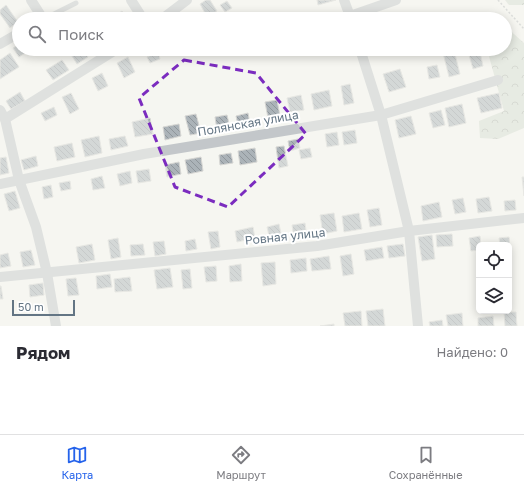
<!DOCTYPE html>
<html lang="ru">
<meta charset="utf-8">
<style>
body{margin:0;font-family:"Golos Text",sans-serif;background:#f2f2f3;color:#2b2b33}
.controls{position:absolute;right:12px;bottom:12px;display:grid;overflow:hidden;border-radius:6px;box-shadow:0 2px 10px #0003}
.controls button{width:36px;height:36px;display:grid;place-items:center;padding:0;border:0;border-bottom:1px solid #e1e1e2;background:#fff;color:#2b2b33;font:20px sans-serif}
.scale{position:absolute;left:12px;bottom:10px;width:63px;box-sizing:border-box;padding-left:4px;border:2px solid #637584;border-top:0;font-size:11px;line-height:14px;white-space:nowrap;color:#637584;-webkit-text-stroke:3px #fff;paint-order:stroke}
.list{margin:0;padding:0;list-style:none}
h2{display:flex;justify-content:space-between;align-items:center;height:52px;margin:0;padding:0 16px;font-size:17px}
h2 small{font-size:13px;font-weight:400;color:#7c7c81}
.icon{flex:none;width:22px;height:22px;fill:none;stroke:currentColor;stroke-width:2;stroke-linecap:round;stroke-linejoin:round}
.map{position:relative;flex:none;width:524px;height:326px;overflow:hidden}
.search{position:absolute;background:#fff;box-shadow:0 2px 10px #0003;left:12px;right:12px;top:12px;height:44px;display:flex;align-items:center;gap:10px;box-sizing:border-box;padding:0 14px;border-radius:22px;color:#7c7c81;font-size:15px}
.sheet{height:108px;background:#fff}
nav{display:flex;justify-content:space-around;align-items:center;box-sizing:border-box;height:56px;border-top:1px solid #e1e1e2;background:#fff;font-size:11px;color:#7c7c81}
nav a{display:grid;justify-items:center;gap:2px}
nav .on{color:#2563eb}
.map>svg:first-child{display:block}
.forest{fill:url(#forest-crowns)}
.building{fill:url(#building-back-hatch);stroke:#d7d7d4}
.lines{fill:none;stroke-linecap:round;stroke-linejoin:round}
.path{stroke:#bcbfc1;stroke-width:1.5;stroke-dasharray:2 2;stroke-linecap:butt}
.service{stroke:#c3c7ca;stroke-width:5}
.minor{stroke:#c3c7ca;stroke-width:10}
.marked{fill:none;stroke:#7b2cbf;stroke-width:3;stroke-dasharray:8 5;stroke-linejoin:round}
.labels{text-anchor:middle;dominant-baseline:central;stroke-width:4;stroke-linejoin:round;paint-order:stroke}
.street-label{font-size:12px;fill:#637584;stroke:#fff}
</style>
<div class="map">
<svg width="524" height="326" viewBox="0 0 524 326">
<defs>
<pattern id="forest-crowns" width="20" height="18" patternUnits="userSpaceOnUse"><rect width="20" height="18" fill="#d6ddd2"/><path d="M2 6a3 3 0 1 1 6 0M12 15a3 3 0 1 1 6 0" fill="none" stroke="#b1b8b0"/></pattern>
<pattern id="building-back-hatch" width="6" height="6" patternUnits="userSpaceOnUse"><rect width="6" height="6" fill="#abb3b8"/><path d="M-1 5l2 2M0 0l6 6M5-1l2 2" fill="none" stroke="#8f969b"/></pattern>
</defs>
<rect width="100%" height="100%" fill="#f5f6f1"/>
<g class="forest">
<polygon points="505,0 524,0 524,5 509,5"/>
<polygon points="505,26 524,43 524,128 498,139 480,138 479,121 504,111 487,49 505,49"/>
</g>
<g class="building">
<polygon points="206,0 210,0 217,11 207,17 200,4"/>
<polygon points="317,0 336,0 318,5"/>
<polygon points="227,1 232,8 225,12 220,5"/>
<polygon points="6,5 18,22 10,28 0,14 0,10"/>
<polygon points="122,11 127,19 115,19 114,17"/>
<polygon points="19,44 19,49 31,49 19,57 13,48"/>
<polygon points="75,49 83,49 88,57 77,64 70,53"/>
<polygon points="454,50 460,74 449,77 443,53"/>
<polygon points="158,52 160,59 150,63 147,57"/>
<polygon points="480,52 483,66 473,69 469,55"/>
<polygon points="10,53 19,67 0,79 0,60"/>
<polygon points="128,57 135,72 124,78 117,63"/>
<polygon points="62,60 69,70 53,80 46,70"/>
<polygon points="437,65 440,77 429,79 427,67"/>
<polygon points="400,69 406,87 389,92 383,74"/>
<polygon points="102,73 108,86 98,91 92,78"/>
<polygon points="350,84 354,103 344,105 341,86"/>
<polygon points="329,90 332,106 314,110 311,94"/>
<polygon points="20,92 25,101 11,109 6,101"/>
<polygon points="71,93 79,109 70,114 62,97"/>
<polygon points="499,93 502,108 481,113 477,98"/>
<polygon points="301,95 304,110 290,112 287,98"/>
<polygon points="277,100 280,116 268,118 265,102"/>
<polygon points="462,104 466,123 449,127 445,108"/>
<polygon points="54,107 57,115 45,121 41,113"/>
<polygon points="441,110 445,125 433,128 429,113"/>
<polygon points="248,113 250,124 238,126 236,116"/>
<polygon points="196,114 201,133 190,135 185,116"/>
<polygon points="227,115 230,128 217,130 215,117"/>
<polygon points="411,116 416,134 399,138 395,120"/>
<polygon points="150,118 153,134 135,137 132,122"/>
<polygon points="179,124 181,136 165,140 163,127"/>
<polygon points="355,130 357,143 344,145 342,132"/>
<polygon points="337,132 339,145 327,147 325,134"/>
<polygon points="99,136 102,153 85,157 81,140"/>
<polygon points="125,136 128,146 111,150 109,139"/>
<polygon points="298,139 300,148 290,151 288,141"/>
<polygon points="72,143 75,157 57,161 54,147"/>
<polygon points="284,146 288,166 279,168 276,147"/>
<polygon points="255,148 257,162 240,165 238,151"/>
<polygon points="310,148 312,157 301,159 299,150"/>
<polygon points="231,153 233,163 220,165 219,155"/>
<polygon points="36,156 38,166 24,170 21,160"/>
<polygon points="6,157 9,173 0,175 0,158"/>
<polygon points="201,157 203,171 188,174 185,160"/>
<polygon points="179,162 181,174 167,177 165,165"/>
<polygon points="149,169 151,181 138,183 136,171"/>
<polygon points="130,171 132,183 120,186 117,174"/>
<polygon points="102,176 105,188 93,190 91,179"/>
<polygon points="522,177 524,177 524,196"/>
<polygon points="70,181 71,189 61,191 59,183"/>
<polygon points="51,185 53,197 44,199 42,187"/>
<polygon points="15,191 20,208 9,211 4,194"/>
<polygon points="489,197 492,211 478,213 476,199"/>
<polygon points="463,198 466,212 455,214 452,200"/>
<polygon points="515,200 516,210 505,211 504,201"/>
<polygon points="439,202 442,217 423,221 421,206"/>
<polygon points="379,208 382,225 370,227 367,210"/>
<polygon points="334,213 337,231 323,234 320,215"/>
<polygon points="359,213 362,229 344,232 342,216"/>
<polygon points="305,223 307,237 294,239 292,225"/>
<polygon points="279,224 282,238 270,240 267,227"/>
<polygon points="253,227 255,238 237,242 235,231"/>
<polygon points="218,231 220,247 211,249 208,232"/>
<polygon points="452,234 453,246 437,247 436,235"/>
<polygon points="432,235 435,259 422,261 418,237"/>
<polygon points="480,236 481,245 479,245 479,250 471,251 469,238"/>
<polygon points="509,237 510,247 509,245 500,245 499,238"/>
<polygon points="118,238 121,257 111,259 108,240"/>
<polygon points="195,239 197,249 186,251 185,241"/>
<polygon points="164,241 166,254 155,256 153,242"/>
<polygon points="92,244 95,260 79,263 76,247"/>
<polygon points="143,244 145,255 131,256 130,245"/>
<polygon points="403,244 405,256 389,258 387,246"/>
<polygon points="382,247 384,258 366,261 364,250"/>
<polygon points="31,250 35,265 23,267 20,252"/>
<polygon points="8,253 11,266 0,268 0,255"/>
<polygon points="351,254 354,274 343,276 340,256"/>
<polygon points="329,256 331,269 312,271 310,259"/>
<polygon points="306,258 307,271 291,273 290,260"/>
<polygon points="275,262 276,284 263,286 261,263"/>
<polygon points="241,264 242,281 230,282 229,266"/>
<polygon points="216,266 217,281 206,282 204,267"/>
<polygon points="170,268 173,287 157,289 154,270"/>
<polygon points="190,269 192,288 183,289 181,270"/>
<polygon points="110,274 112,287 97,289 96,276"/>
<polygon points="130,277 132,291 115,292 114,279"/>
<polygon points="76,278 79,295 68,296 66,279"/>
<polygon points="43,283 44,295 30,297 29,285"/>
<polygon points="0,286 1,286 3,299 0,299"/>
<polygon points="383,309 385,326 368,326 366,311"/>
<polygon points="361,311 362,326 345,326 343,313"/>
<polygon points="504,312 516,312 517,326 505,326"/>
<polygon points="462,313 463,326 448,326 446,315"/>
<polygon points="493,316 494,326 478,326 478,318"/>
<polygon points="442,320 443,326 430,326 429,322"/>
<polygon points="334,324 334,326 320,326"/>
</g>
<g class="lines">
<polyline class="path" points="498,0 524,29"/>
<polyline class="service" points="44,19 76,3"/>
<g class="minor">
<polyline points="31,0 43,19"/>
<polyline points="131,0 143,19"/>
<polyline points="344,0 351,19"/>
<polyline points="350,16 396,0"/>
<polyline points="162,19 187,0"/>
<polyline points="0,44 19,33"/>
<polyline points="360,49 381,115 409,231 418,326"/>
<polyline points="0,110 5,119 19,180 36,227 47,273 56,326"/>
<polyline points="5,119 117,49"/>
<polyline points="0,184 144,154 381,115 498,80"/>
<polyline points="0,277 317,246 409,231 524,218"/>
</g>
</g>
<path d="M0 0H524V326H0ZM184 60 256 73 306 134 228 207 175 187 139 98Z" fill="#f5f6f1" fill-opacity=".55" fill-rule="evenodd"/>
<path class="marked" d="M184 60 256 73 306 134 228 207 175 187 139 98Z"/>
<g class="labels">
<g class="street-label">
<text transform="translate(248 123) rotate(-10)">Полянская улица</text>
<text transform="translate(285 236) rotate(-6)">Ровная улица</text>
</g>
</g>
</svg>
<div class="controls">
<button><svg class="icon" aria-label="locate" viewBox="0 0 24 24"><circle cx="12" cy="12" r="6"/><path d="M12 2v4M12 18v4M2 12h4M18 12h4"/></svg></button>
<button><svg class="icon" aria-label="layers" viewBox="0 0 24 24"><path d="M12 4l9 5-9 5-9-5zM3 14l9 5 9-5"/></svg></button>
</div>
<div class="scale">50 m</div>
<div class="search"><svg class="icon" aria-label="search" viewBox="0 0 24 24"><circle cx="10" cy="10" r="6"/><path d="M15 15l6 6"/></svg>Поиск</div>
</div>
<section class="sheet">
<h2>Рядом<small>Найдено: 0</small></h2>
<ul class="list">
</ul>
</section>
<nav>
<a class="on"><svg class="icon" aria-label="map" viewBox="0 0 24 24"><path d="M3 6l6-2 6 2 6-2v14l-6 2-6-2-6 2zM9 4v14M15 6v14"/></svg>Карта</a>
<a><svg class="icon" aria-label="directions" viewBox="0 0 24 24"><path d="M12 3l9 9-9 9-9-9zM9 14v-3h6M13 9l2 2-2 2"/></svg>Маршрут</a>
<a><svg class="icon" aria-label="saved" viewBox="0 0 24 24"><path d="M7 4h10v16l-5-4-5 4z"/></svg>Сохранённые</a>
</nav>
